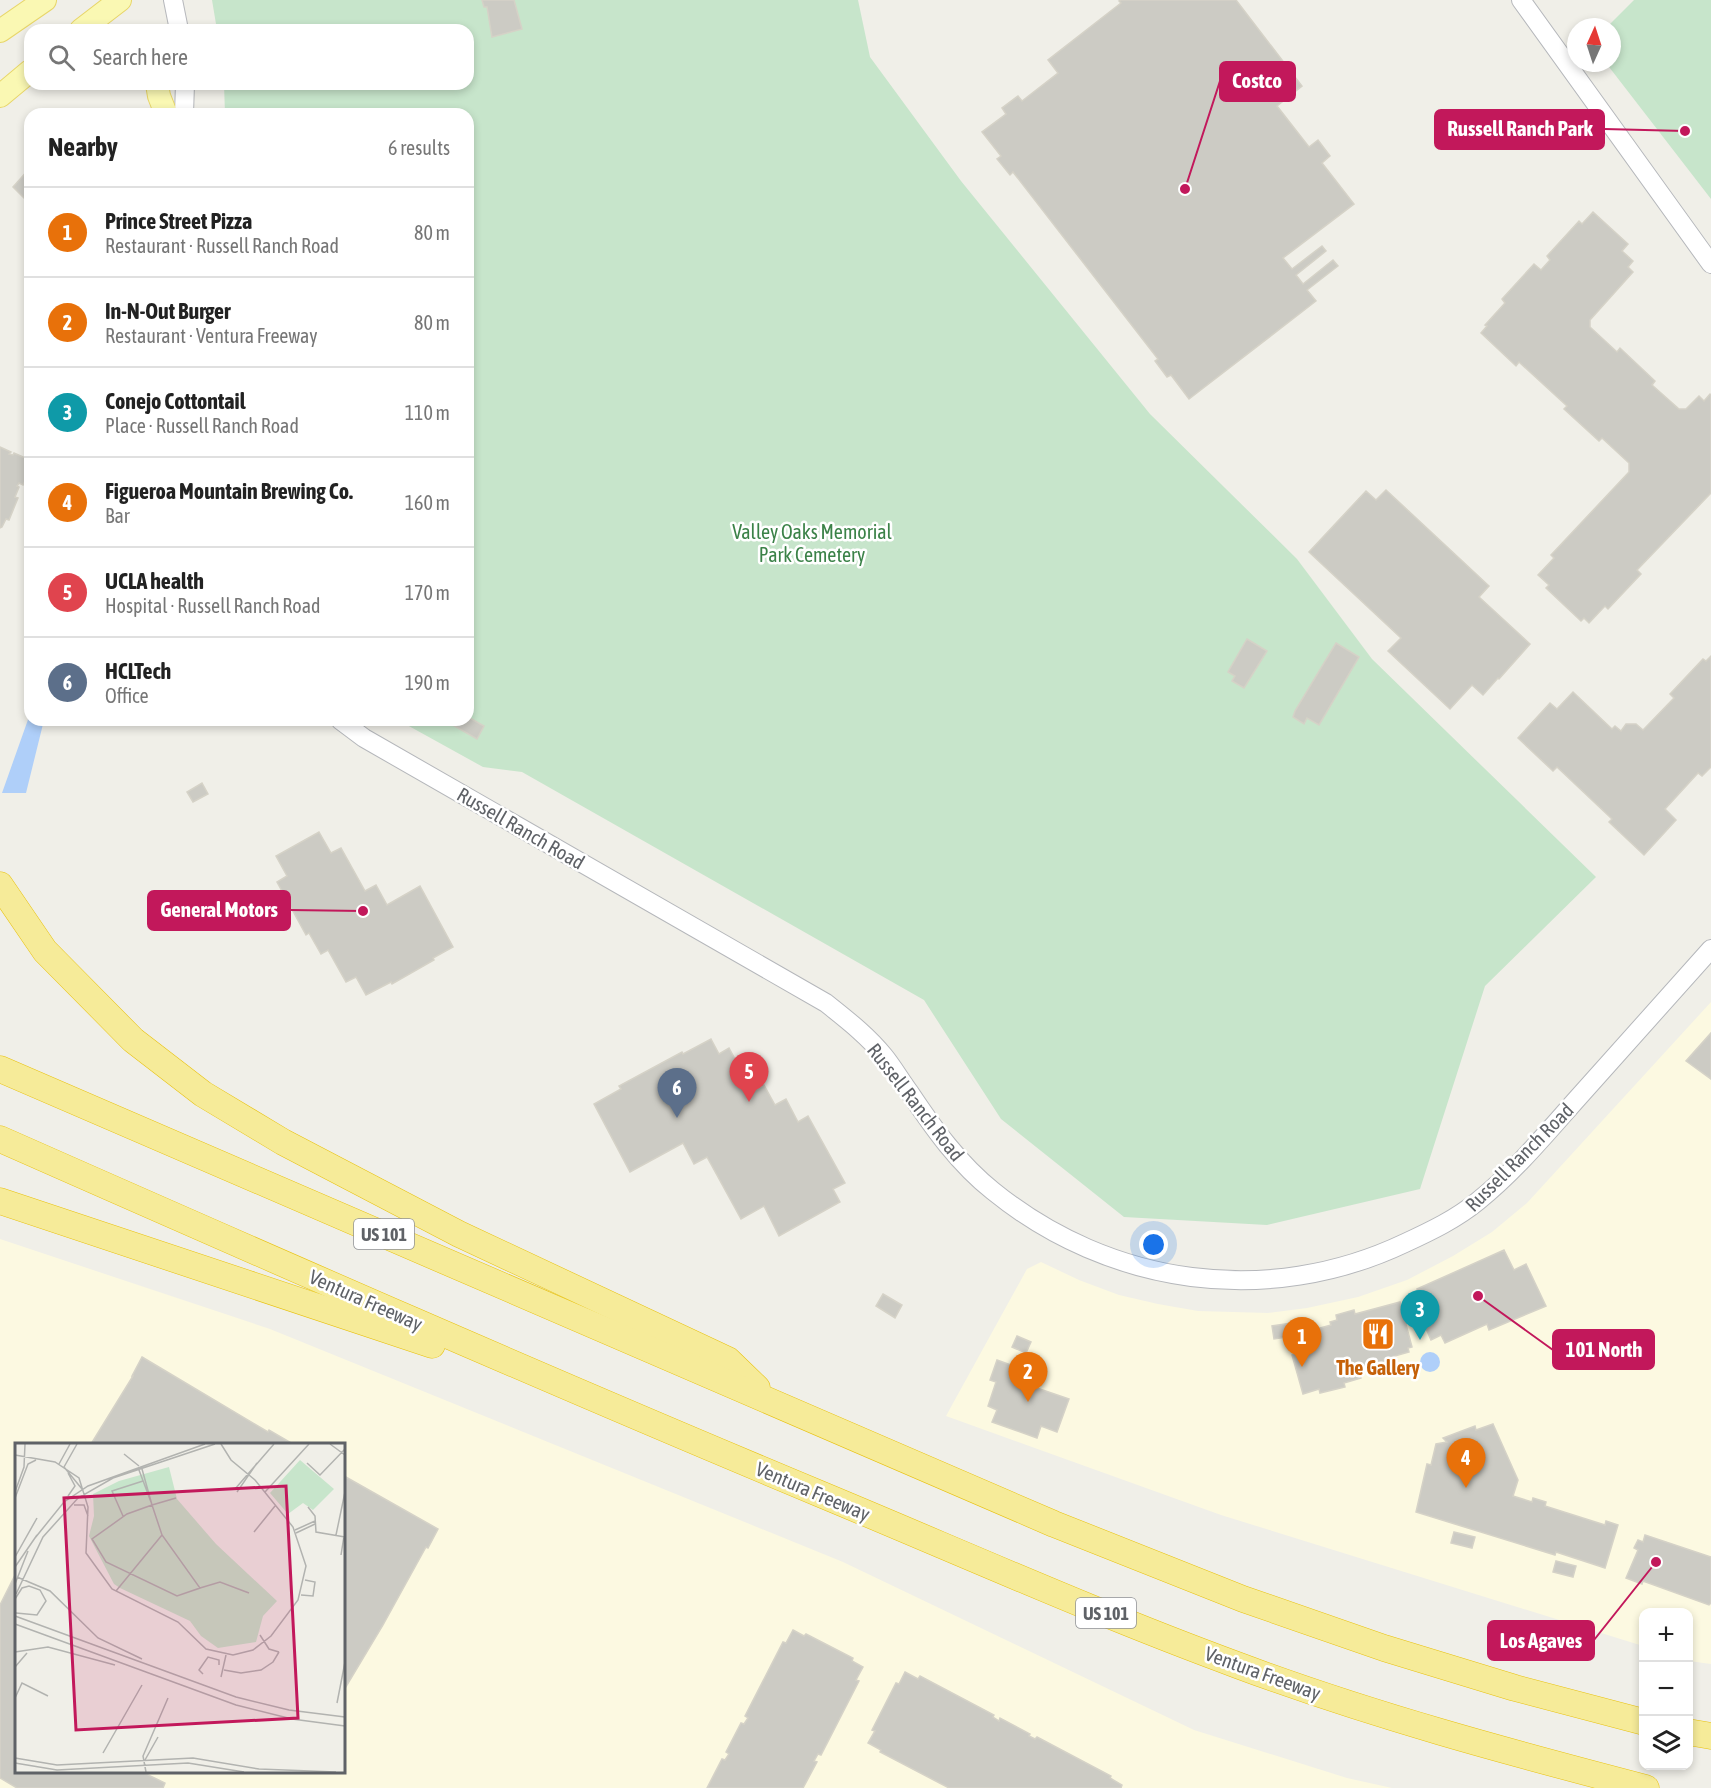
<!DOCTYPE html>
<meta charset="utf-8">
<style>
body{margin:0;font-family:"Asap Condensed",sans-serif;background:#f2f2f2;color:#222}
.controls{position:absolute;right:18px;bottom:18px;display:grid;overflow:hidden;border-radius:12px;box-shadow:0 3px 9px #0003}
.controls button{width:54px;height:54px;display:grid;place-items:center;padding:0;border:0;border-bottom:2px solid #e0e0e0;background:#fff;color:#222;font:30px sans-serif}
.compass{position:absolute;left:1567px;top:18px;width:54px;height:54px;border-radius:50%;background:#fff;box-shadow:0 3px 9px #0003;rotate:3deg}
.you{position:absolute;left:1154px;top:1245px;width:21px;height:21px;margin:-15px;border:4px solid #fff;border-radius:50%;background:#1a73e8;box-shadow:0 0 0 9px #1a73e833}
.badge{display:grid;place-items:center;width:39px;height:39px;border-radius:50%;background:#0b8043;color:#fff;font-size:20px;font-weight:700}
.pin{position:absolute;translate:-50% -50px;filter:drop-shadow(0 2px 3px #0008)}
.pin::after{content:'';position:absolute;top:32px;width:21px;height:18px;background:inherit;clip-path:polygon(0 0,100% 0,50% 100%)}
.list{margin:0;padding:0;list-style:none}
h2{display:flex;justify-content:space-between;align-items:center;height:78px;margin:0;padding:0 24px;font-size:26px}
h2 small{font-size:20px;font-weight:400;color:#767676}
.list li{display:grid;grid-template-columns:39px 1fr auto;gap:18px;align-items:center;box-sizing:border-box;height:90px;padding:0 24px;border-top:2px solid #e0e0e0}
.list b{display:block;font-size:22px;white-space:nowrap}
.list p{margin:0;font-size:20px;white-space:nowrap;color:#767676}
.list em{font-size:20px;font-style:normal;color:#767676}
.icon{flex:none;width:33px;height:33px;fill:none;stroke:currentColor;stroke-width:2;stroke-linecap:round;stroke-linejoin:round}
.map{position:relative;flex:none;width:1711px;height:1788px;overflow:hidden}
.search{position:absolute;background:#fff;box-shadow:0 3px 9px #0003;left:24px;top:24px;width:450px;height:66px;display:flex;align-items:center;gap:15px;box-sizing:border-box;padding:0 21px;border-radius:18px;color:#767676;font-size:22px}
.panel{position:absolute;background:#fff;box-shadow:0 3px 9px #0003;left:24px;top:108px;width:450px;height:618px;border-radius:18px}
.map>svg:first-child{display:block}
.commercial{fill:#fcf9e1;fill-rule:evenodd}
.green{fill:#c7e5cb}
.water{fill:#afcff9}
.building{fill:#cccbc4;stroke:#d5d2c7;stroke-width:1.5}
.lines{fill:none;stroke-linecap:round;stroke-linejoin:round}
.minor-casing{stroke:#b5b7bb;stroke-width:20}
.major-casing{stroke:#e8d669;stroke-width:24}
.highway-casing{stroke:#e8c210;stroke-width:27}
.minor{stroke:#fff;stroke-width:18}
.major{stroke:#faf8b3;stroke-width:22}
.highway{stroke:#f6eb99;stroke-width:26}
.labels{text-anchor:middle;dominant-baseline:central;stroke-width:5;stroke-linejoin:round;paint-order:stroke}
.shield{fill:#fff;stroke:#8f9195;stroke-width:1.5}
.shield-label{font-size:18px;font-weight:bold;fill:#5f6267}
.park-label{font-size:20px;fill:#3b8248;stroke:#fff}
.street-label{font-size:20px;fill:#5f6267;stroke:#fff}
.food-label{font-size:20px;font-weight:bold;fill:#c56008;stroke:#fff}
.inset-road{fill:none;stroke:#b2b3b0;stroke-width:1.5}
.view{fill:#c2185b;fill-opacity:0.15;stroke:#c2185b;stroke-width:3}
.inset-edge{fill:none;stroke:#5f6267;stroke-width:3}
.leader{fill:none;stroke:#c2185b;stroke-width:2}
.callout-dot{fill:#c2185b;stroke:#fff;stroke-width:2}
.callout{fill:#c2185b;stroke:#c2185b;stroke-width:2}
.callout-label{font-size:21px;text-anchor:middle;font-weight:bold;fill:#fff}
</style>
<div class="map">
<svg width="1711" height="1788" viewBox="0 0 1711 1788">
<rect width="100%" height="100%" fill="#f0efe8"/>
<g class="commercial">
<polygon points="1711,1002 1711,1664 1689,1661 1688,1612 1644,1612 1643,1646 1221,1515 946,1416 1027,1269 1041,1262 1079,1280 1119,1295 1158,1304 1198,1311 1268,1313 1307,1308 1358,1297 1407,1280 1453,1256 1492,1232 1527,1203"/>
<path d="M0 1239 270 1329 843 1562 1194 1730 1347 1778 1392 1788H0ZM16 1444H344V1772H16Z"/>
</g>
<g class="green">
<polygon points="212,0 858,0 870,57 961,181 1150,414 1297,559 1372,659 1596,877 1485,986 1420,1189 1267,1225 1124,1217 1001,1119 924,1000 522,772 483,767 398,720 468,720 468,114 225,114 224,84 468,84 468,30 217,30"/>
<polygon points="1634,0 1711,0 1711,199 1606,63 1612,63 1612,27 1607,27"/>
</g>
<g class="water">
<polygon points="30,714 30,720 44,720 26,793 2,793"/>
<circle cx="1430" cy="1362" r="10"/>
</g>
<g class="building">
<polygon points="482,0 514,0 522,29 492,37 487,7 484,7"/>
<polygon points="1121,0 1236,0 1302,86 1277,106 1309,147 1318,140 1330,156 1322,163 1354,204 1283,258 1292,269 1322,246 1326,251 1296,275 1303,284 1333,260 1338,266 1307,290 1316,301 1189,399 1171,375 1167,377 1155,361 1158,359 1013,172 1010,175 997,159 1001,156 982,132 1006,114 1002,108 1018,96 1022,101 1058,73 1048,60 1121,3 1119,1"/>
<polygon points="30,168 30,194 25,199 13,187"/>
<polygon points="1593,212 1628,244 1622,251 1633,261 1628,267 1633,272 1590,320 1590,327 1617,352 1620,348 1655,381 1652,385 1679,409 1686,409 1699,396 1704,401 1710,394 1711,395 1711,493 1637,570 1641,574 1608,609 1605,606 1589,623 1584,618 1581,621 1546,588 1549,585 1538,575 1554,558 1551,555 1629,472 1629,463 1602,438 1599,441 1564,409 1567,406 1519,362 1516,366 1481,333 1487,326 1485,325 1505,303 1502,299 1534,264 1541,270 1550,260 1547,256 1579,221 1582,224"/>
<polygon points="0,447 11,452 9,454 13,455 14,453 30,460 30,470 23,485 19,483 17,486 19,487 15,497 18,498 9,520 6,519 2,527 0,528"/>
<polygon points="1386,490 1489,586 1479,597 1530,644 1499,679 1498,678 1483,695 1472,685 1450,709 1388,651 1401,638 1309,552 1366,491 1376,500"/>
<polygon points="1247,639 1267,651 1244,688 1232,681 1235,676 1228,672"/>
<polygon points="1336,643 1359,657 1319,725 1307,718 1304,724 1293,717 1295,711"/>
<polygon points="1711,656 1711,767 1702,776 1698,773 1665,809 1676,820 1644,855 1609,822 1612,819 1557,767 1553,771 1518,738 1550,703 1557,709 1573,692 1612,729 1615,726 1621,731 1626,724 1636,724 1643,730 1674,698 1670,694 1703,659 1706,661"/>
<polygon points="468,717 484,726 477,739 444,720 468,720"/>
<polygon points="202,783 208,794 193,802 187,792"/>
<polygon points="319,832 331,853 341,848 365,891 376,885 387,905 420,886 453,947 433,958 434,960 392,984 391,982 366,995 356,977 346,982 328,950 321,954 309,933 306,935 277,882 287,876 276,856"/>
<polygon points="1711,1033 1711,1079 1686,1061"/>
<polygon points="711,1039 719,1054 729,1048 753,1092 764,1085 775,1105 786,1099 798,1122 808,1116 845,1183 833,1189 840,1202 779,1236 764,1206 741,1219 707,1157 694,1164 683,1143 630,1172 594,1104 621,1089 619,1086 682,1052 683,1054"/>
<polygon points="1504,1250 1514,1270 1526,1264 1546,1306 1489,1330 1487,1324 1445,1343 1441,1335 1431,1340 1412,1297 1419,1294 1417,1289"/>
<polygon points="883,1294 902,1305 895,1318 876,1306"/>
<polygon points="1400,1302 1412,1347 1408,1348 1409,1352 1384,1359 1385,1363 1359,1370 1361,1378 1344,1383 1345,1387 1320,1393 1319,1389 1303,1394 1292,1355 1314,1349 1309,1331 1331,1325 1330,1322 1337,1320 1336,1315 1354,1310 1355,1314"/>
<polygon points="1305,1321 1307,1334 1274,1339 1272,1326"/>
<polygon points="1017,1336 1031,1342 1026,1353 1012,1347"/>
<polygon points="142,1357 268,1432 269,1430 293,1444 91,1444 133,1376 132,1376"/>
<polygon points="997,1360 1036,1374 1031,1386 1069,1399 1057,1432 1041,1426 1037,1438 992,1422 997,1410 988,1406 996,1382 990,1380"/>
<polygon points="1493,1424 1518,1480 1513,1496 1532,1502 1533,1498 1546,1502 1545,1506 1605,1525 1606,1521 1618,1525 1605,1568 1556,1552 1555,1555 1416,1512 1427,1464 1431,1465 1436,1444 1447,1442 1443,1438 1475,1426 1476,1430"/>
<polygon points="344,1476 438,1529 428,1548 426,1547 383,1625 344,1690"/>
<polygon points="1454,1532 1475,1537 1472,1548 1451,1543"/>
<polygon points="1645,1535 1711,1557 1711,1603 1709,1605 1643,1581 1642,1584 1626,1578 1638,1550 1634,1548 1638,1540 1643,1542"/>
<polygon points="1556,1561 1576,1566 1573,1577 1553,1572"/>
<polygon points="16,1573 16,1772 142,1772 165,1783 163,1788 17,1788 0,1778 0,1605"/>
<polygon points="793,1630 804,1636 806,1634 853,1658 852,1661 863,1667 856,1680 859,1681 821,1755 818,1754 814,1761 817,1762 803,1788 707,1788 722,1759 725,1760 729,1754 726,1752 741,1723 744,1724 748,1718 745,1716 783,1642 786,1643"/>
<polygon points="905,1672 918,1679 920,1676 994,1715 993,1717 999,1721 1000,1718 1030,1734 1029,1736 1035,1739 1037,1737 1111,1776 1110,1778 1122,1785 1121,1788 949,1788 880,1752 881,1750 868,1743 875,1731 872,1730 896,1683 899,1684"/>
</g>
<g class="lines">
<defs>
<g id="minor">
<polyline points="173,0 179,30"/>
<polyline points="1521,0 1711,264"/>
<polyline points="184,114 185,84"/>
<path d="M340 720 364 738 826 1003C846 1019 867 1035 884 1056 893 1067 901 1081 910 1093 934 1129 959 1164 993 1191 1110 1286 1268 1308 1405 1243 1431 1231 1456 1219 1478 1201 1514 1172 1545 1135 1576 1100 1621 1050 1666 1000 1711 949"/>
</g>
<g id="major">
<polyline points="81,30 120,0"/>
<polyline points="0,31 45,0"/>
<polyline points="157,84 159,96 166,114"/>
<polyline points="0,96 30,71"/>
</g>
<g id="highway">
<polyline points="0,885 45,951 133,1040 203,1094 283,1142 459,1234 728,1360 757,1388"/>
<polyline points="0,1069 1054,1524 1243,1599 1384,1648 1515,1688 1644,1722"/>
<path d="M0 1139C274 1260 549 1381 825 1496 962 1553 1098 1614 1237 1665 1371 1715 1508 1752 1646 1788"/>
<polyline points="0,1201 432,1345"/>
<polyline points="1688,1732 1711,1736"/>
</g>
</defs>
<use href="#minor" class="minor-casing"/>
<use href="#major" class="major-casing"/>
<use href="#highway" class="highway-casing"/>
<use href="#minor" class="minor"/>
<use href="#major" class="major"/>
<use href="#highway" class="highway"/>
</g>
<defs>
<symbol id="restaurant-square" viewBox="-11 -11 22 22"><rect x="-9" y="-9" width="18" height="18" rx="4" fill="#e8710a" stroke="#fff"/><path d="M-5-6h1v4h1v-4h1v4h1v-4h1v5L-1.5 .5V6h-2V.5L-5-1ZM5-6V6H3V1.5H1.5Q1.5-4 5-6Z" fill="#fff"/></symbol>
</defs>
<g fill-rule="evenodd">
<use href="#restaurant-square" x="1359" y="1315" width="38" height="38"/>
</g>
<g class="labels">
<g class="shield">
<rect x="354" y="1219" width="60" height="30" rx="4.5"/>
<rect x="1076" y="1598" width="60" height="30" rx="4.5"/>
</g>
<g class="shield-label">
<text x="384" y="1234">US 101</text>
<text x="1106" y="1613">US 101</text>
</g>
<g class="park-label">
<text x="812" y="531">Valley Oaks Memorial<tspan x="812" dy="23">Park Cemetery</tspan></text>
</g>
<g class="street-label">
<text transform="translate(521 828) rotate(30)">Russell Ranch Road</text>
<text transform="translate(916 1102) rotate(52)">Russell Ranch Road</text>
<text transform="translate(1519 1157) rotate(-45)">Russell Ranch Road</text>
<text transform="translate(366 1300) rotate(24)">Ventura Freeway</text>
<text transform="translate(813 1491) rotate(23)">Ventura Freeway</text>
<text transform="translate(1263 1673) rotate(20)">Ventura Freeway</text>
</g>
<g class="food-label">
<text x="1378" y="1367">The Gallery</text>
</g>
</g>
<g transform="translate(15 1443)">
<rect width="330" height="330" fill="#f0efe8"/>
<path d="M285 17 319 46 298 67 288 60 273 71 255 50ZM154 24 162 56 201 101 262 158 248 173 241 199 203 205 186 193 175 178 105 145 99 141 74 93 79 73 78 51 104 38Z" fill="#c7e5cb"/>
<path class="inset-road" d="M315 1 330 12M109 11 124 23M0 12 40 19 64 35 73 64 71 110 97 146 163 179 191 206 218 212 238 207 256 193 283 157 291 123 278 84 240 37 216 17 206 1M292 20 305 32 330 6M44 21 55 1M49 24 67 46M49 24 62 1M127 26 137 62 147 92 185 145 162 153 91 119 77 96 112 71 137 62 161 55M124 27 136 59M53 30 60 43 53 53M220 46 259 1M0 49 9 24 10 1M222 49 242 20M250 49 294 1M0 55 13 21 21 17M59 62H69L73 73M293 64 300 73 301 89 330 94M108 73 97 48 128 38M280 87 300 78M239 89 260 63M281 90 300 81M321 92 330 49M20 95 49 59 73 43 190 1M326 112 329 93M0 114 22 75M0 124 22 92M2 134 35 148 83 195 127 216M0 141 13 108M185 145 205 139 234 150M101 148 147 92M1 151 28 94 63 55 98 35 200 1M286 152 298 153 300 139 290 137M0 156 7 145 14 143 25 147 31 158 22 172 1 170M0 173 221 254 274 267 330 274M0 181 221 262 277 276 330 283M245 192 254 206 264 209M0 209 33 204 100 222M0 224 12 210M209 227 226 230 246 227 258 219 264 209M188 231 184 227 193 214 204 217V222M206 234 211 212M0 255 7 240 33 253M322 260 330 219M88 310 127 242M0 315 42 322 178 315 244 326 321 329M130 317 143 294M0 320 42 327 173 320 229 329M131 329 128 313 153 255"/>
<path class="view" d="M271 43 283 275 61 287 49 55Z"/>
<rect width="330" height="330" class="inset-edge"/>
</g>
<path class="leader" d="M1185 189L1220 81M1685 131L1604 129M363 911L290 910M1478 1296L1553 1350M1656 1562L1594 1640"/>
<g class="callout-dot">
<circle cx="1185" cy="189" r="6"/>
<circle cx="1685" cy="131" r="6"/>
<circle cx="363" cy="911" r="6"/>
<circle cx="1478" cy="1296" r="6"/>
<circle cx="1656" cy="1562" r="6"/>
</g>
<g class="callout">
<rect x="1220" y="62" width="75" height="39" rx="6"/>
<rect x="1435" y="110" width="169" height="39" rx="6"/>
<rect x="148" y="891" width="142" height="39" rx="6"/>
<rect x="1553" y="1330" width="101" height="39" rx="6"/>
<rect x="1488" y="1621" width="106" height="39" rx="6"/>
</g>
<g class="callout-label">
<text x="1257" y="88">Costco</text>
<text x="1520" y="136">Russell Ranch Park</text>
<text x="219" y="917">General Motors</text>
<text x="1604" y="1357">101 North</text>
<text x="1541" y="1648">Los Agaves</text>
</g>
</svg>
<div class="controls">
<button>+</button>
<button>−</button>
<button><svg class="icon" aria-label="layers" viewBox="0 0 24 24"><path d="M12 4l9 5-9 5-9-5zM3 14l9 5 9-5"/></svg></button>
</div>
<svg class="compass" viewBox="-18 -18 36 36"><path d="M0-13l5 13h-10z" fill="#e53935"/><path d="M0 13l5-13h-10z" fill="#767676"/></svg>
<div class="you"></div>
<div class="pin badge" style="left:1302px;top:1367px;background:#e8710a">1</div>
<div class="pin badge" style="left:1028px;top:1402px;background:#e8710a">2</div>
<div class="pin badge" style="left:1420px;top:1340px;background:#0f9aa8">3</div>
<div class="pin badge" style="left:1466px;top:1488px;background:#e8710a">4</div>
<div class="pin badge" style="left:749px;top:1102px;background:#e0444e">5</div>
<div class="pin badge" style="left:677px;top:1118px;background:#5c6f8a">6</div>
<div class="search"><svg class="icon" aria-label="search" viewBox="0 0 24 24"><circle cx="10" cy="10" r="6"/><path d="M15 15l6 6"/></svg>Search here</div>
<section class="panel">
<h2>Nearby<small>6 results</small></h2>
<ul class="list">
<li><span class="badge" style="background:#e8710a">1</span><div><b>Prince Street Pizza</b><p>Restaurant · Russell Ranch Road</p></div><em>80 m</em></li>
<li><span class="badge" style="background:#e8710a">2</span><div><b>In-N-Out Burger</b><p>Restaurant · Ventura Freeway</p></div><em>80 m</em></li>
<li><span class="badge" style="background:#0f9aa8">3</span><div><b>Conejo Cottontail</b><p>Place · Russell Ranch Road</p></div><em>110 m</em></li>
<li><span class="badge" style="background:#e8710a">4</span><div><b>Figueroa Mountain Brewing Co.</b><p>Bar</p></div><em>160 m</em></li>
<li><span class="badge" style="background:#e0444e">5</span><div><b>UCLA health</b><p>Hospital · Russell Ranch Road</p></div><em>170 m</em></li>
<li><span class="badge" style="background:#5c6f8a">6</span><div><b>HCLTech</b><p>Office</p></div><em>190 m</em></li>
</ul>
</section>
</div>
